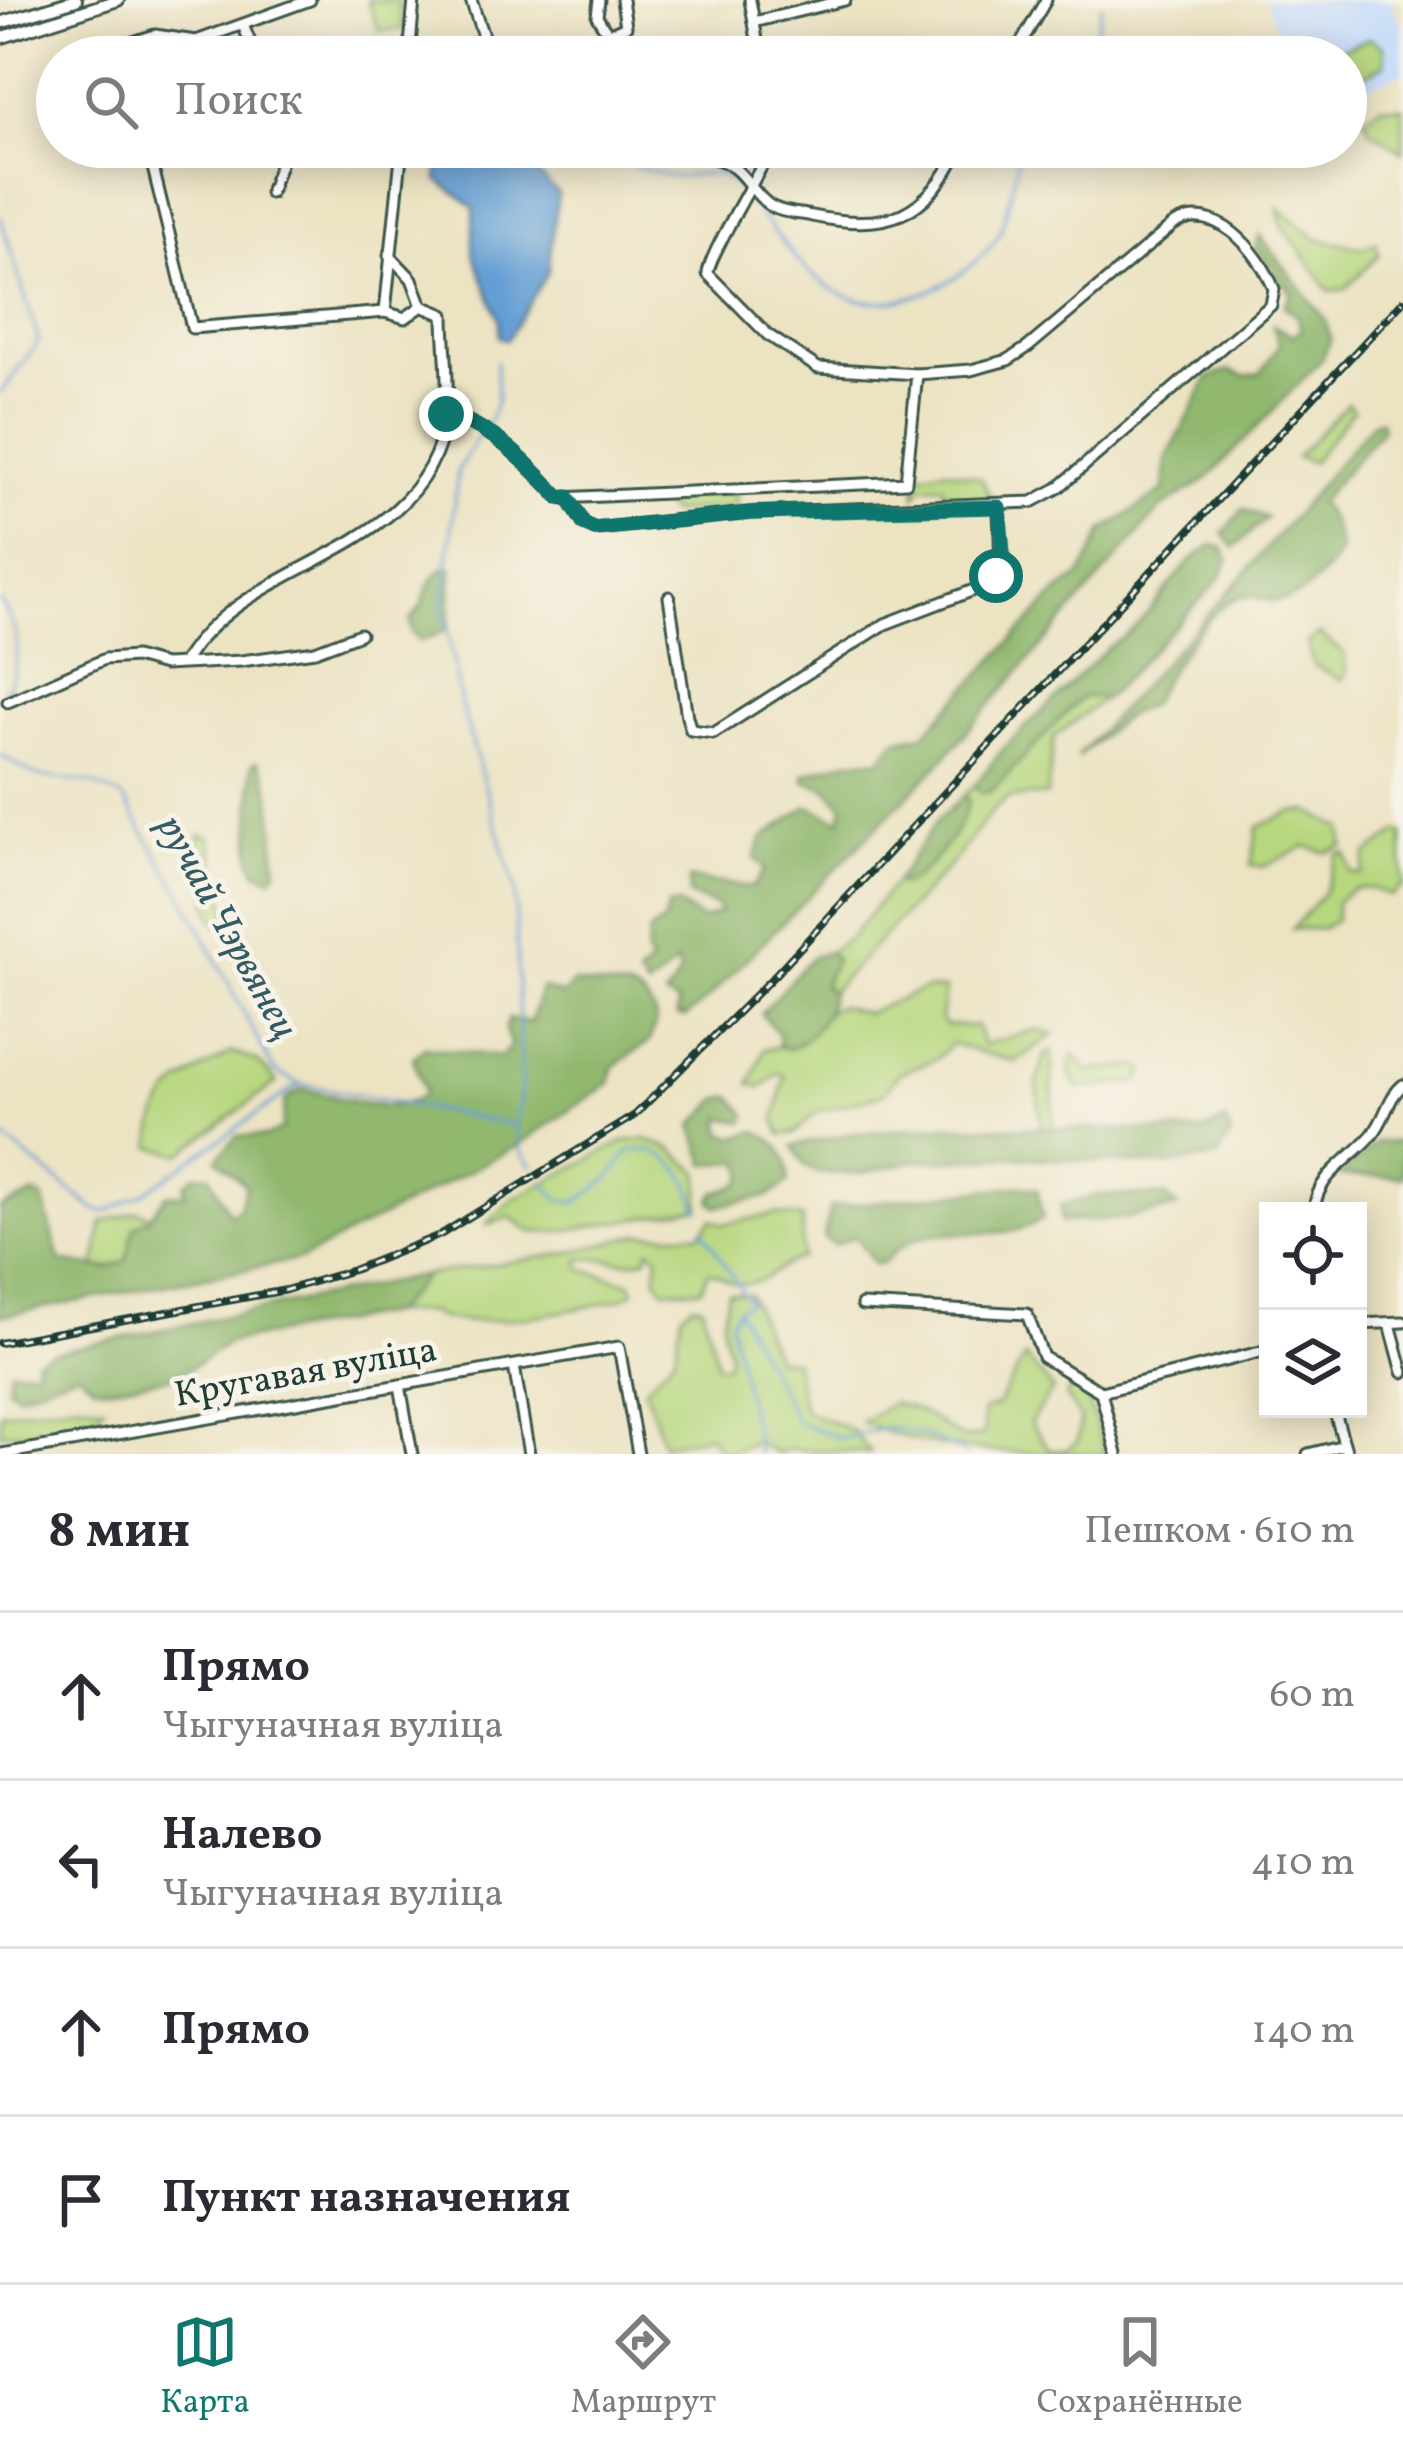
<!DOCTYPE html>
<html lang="ru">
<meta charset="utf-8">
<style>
body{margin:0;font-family:Vollkorn,serif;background:#f7f7f7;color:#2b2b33}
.controls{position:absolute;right:36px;bottom:36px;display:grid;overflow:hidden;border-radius:0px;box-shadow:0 6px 30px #0003}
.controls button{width:108px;height:108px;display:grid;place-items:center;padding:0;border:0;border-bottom:3px solid #e1e1e2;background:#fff;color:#2b2b33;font:60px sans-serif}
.stop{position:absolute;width:36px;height:36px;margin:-27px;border:9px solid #0f766e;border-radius:50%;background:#fff}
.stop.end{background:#0f766e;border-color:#fff;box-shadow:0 3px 12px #0008}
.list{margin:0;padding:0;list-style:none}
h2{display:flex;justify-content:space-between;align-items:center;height:156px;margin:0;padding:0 48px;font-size:51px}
h2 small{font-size:39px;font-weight:400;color:#7c7c81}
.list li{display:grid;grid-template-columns:78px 1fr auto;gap:36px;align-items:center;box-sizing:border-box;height:168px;padding:0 48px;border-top:3px solid #e1e1e2}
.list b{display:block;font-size:45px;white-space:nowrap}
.list p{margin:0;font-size:39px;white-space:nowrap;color:#7c7c81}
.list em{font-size:39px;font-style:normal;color:#7c7c81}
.icon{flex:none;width:66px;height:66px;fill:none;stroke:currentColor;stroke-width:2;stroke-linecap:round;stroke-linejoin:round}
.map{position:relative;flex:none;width:1403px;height:1454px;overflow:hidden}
.search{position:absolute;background:#fff;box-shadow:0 6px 30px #0003;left:36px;right:36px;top:36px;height:132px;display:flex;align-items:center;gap:30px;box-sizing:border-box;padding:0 42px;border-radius:66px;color:#7c7c81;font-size:45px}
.sheet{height:828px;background:#fff}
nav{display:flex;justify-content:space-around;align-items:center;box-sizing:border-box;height:168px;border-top:3px solid #e1e1e2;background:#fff;font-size:33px;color:#7c7c81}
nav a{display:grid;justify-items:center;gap:6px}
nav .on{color:#0f766e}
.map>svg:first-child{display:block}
.built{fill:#c8ddf9}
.green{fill:#b7d77f;stroke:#6b8a5a;stroke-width:3}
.forest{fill:#91b86e;stroke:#587a51;stroke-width:3}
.water{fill:#649ed4;stroke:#426e84;stroke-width:3}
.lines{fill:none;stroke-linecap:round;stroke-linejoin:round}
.stream{stroke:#649ed4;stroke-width:3}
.minor-casing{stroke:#3e5649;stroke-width:15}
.major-casing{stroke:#3e5649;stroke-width:16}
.minor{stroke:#fff;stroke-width:9}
.major{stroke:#fff;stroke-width:10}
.rail-casing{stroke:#1f3d34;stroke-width:8}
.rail{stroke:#f7f3e8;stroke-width:3;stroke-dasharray:9;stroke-linecap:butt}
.route{stroke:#0f766e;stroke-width:15}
.labels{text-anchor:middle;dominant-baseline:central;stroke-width:10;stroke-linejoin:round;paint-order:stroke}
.street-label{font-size:36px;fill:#1f3d34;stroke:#f7f3e8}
.water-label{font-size:39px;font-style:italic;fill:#345a64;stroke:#f7f3e8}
</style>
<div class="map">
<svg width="1403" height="1454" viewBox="0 0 1403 1454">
<rect width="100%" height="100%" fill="#f7f3e8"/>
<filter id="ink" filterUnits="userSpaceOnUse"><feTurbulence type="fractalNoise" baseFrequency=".00833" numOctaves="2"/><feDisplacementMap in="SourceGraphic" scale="24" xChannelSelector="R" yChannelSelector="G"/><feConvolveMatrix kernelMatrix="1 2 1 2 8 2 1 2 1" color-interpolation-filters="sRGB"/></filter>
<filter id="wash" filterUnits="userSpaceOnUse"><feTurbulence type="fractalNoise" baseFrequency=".004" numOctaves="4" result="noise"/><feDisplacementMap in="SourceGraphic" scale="48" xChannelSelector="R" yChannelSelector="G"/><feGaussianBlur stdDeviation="2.7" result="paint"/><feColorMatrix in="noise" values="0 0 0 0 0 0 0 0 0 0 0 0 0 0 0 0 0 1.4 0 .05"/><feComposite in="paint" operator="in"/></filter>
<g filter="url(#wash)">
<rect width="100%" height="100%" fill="#ece3c3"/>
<polygon class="built" points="1265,0 1390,0 1403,29 1403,72 1346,96 1346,57 1287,57"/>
<g class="green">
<polygon points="367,0 398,0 404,29 379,31"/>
<polygon points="1370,38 1384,47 1385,64 1346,85 1346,57 1319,57"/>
<polygon points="1380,106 1403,107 1403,152 1369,129 1364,118"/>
<polygon points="509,147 609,159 604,166 552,170"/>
<polygon points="1279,208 1317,239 1363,248 1376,243 1379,255 1345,289 1329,291 1282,225"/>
<polygon points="1348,403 1353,410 1312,462 1296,457"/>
<polygon points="945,469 981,478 991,498 947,501 943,486 920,487 915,498 918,475"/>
<polygon points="735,493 737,507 670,513 662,504 672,496"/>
<polygon points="1319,634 1344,653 1346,675 1341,680 1313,665 1307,643"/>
<polygon points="1083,697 1105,698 1054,737 1047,795 1008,798 992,811 954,861 831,992 822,986 835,960 829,952 851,937 896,881 902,885 969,802 965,795 974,786 982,793"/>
<polygon points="1308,811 1342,828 1344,846 1326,853 1306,846 1263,867 1251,866 1258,827 1291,812"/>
<path d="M1398 832 1403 833V886L1390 896C1369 886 1353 882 1336 903V920L1321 929H1292L1324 892 1338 854 1346 853 1351 873 1363 874 1366 855Z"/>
<path d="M200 834 210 837 232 930C204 927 209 896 205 875L195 872 191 862Z"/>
<polygon points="925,989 945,989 941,1019 945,1025 977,1026 983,1045 1035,1030 1054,1034 1016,1062 951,1044 937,1059 899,1073 883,1094 817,1112 795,1133 781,1135 775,1120 785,1076 778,1073 762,1087 750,1084 764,1049 802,1043 830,1009 840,1006 866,1013"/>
<polygon points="1052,1051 1053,1128 1041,1128 1037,1083 1045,1054"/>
<path d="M232 1052 257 1061 277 1082 181 1154 152 1147C155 1086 188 1079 232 1052Z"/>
<polygon points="1074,1054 1088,1071 1138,1066 1146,1071 1137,1082 1077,1089 1069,1069"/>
<polygon points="645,1139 672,1149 700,1173 700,1208 556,1232 531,1232 510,1217 485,1225 515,1198 625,1141"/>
<polygon points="138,1211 149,1215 169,1241 127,1266 94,1269 103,1222"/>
<path d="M776 1214 802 1218V1258C781 1262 768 1284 742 1284 725 1284 723 1273 708 1272L701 1289H664L656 1277 658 1256 650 1249 646 1258C621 1268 604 1254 579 1260L581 1269 631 1283 634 1292 620 1299C581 1309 459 1335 429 1312L392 1313 426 1275 568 1253 640 1234H700L712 1219 723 1224Z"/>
<polygon points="728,1292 749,1294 776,1358 794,1360 804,1411 852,1430 871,1453 789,1449 778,1454 756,1442 723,1454 709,1435 663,1445 645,1388 675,1355 682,1312 692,1304 702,1306 717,1364 725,1366 729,1356 722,1325"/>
<path d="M1025 1357 1053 1389 1030 1423 1050 1450H1066L1078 1441 1080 1419 1066 1397 1071 1387 1084 1388 1106 1454C1027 1454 926 1454 862 1422L892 1403C928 1410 933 1422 964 1439L984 1435 983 1411 997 1405Z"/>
<path d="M80 1402 104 1406C83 1439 35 1432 0 1433L1 1412Z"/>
</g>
<g class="forest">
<polygon points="1260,235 1325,320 1331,339 1322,359 1207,479 1161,508 937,766 709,997 686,1017 677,1016 678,1003 665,997 680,975 677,963 647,988 638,976 651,963 646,955 649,932 664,922 668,906 677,904 702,920 720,912 717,906 689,896 689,879 753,887 765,869 755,859 763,838 808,806 840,820 843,806 827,788 805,781 804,774 849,760 880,760 897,739 923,735 1058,592 1081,576 1103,531 1164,490 1166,461 1208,378 1230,370 1244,376 1260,374 1279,345 1273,325 1292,335 1301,331 1298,317 1284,306 1292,293 1256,247"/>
<path d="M1380 420 1383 428 1319 502 1332 522 1340 551C1327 573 1304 600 1276 601 1264 601 1251 593 1239 597 1212 604 1161 678 1151 704L1127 715 1077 757 1242 577 1373 422Z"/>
<polygon points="1243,509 1267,518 1234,547 1223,534"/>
<path d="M1212 545 1222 547 1229 558 1219 580 1114 690 1105 698 1083 697 1076 702 992 791 982 793 974 786 1004 748 1111 645C1155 621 1169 571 1212 545Z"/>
<path d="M445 568 452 569 448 629 421 641 412 634 410 620C429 604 421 582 445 568Z"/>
<path d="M257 761C276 779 273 842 277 871L271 878 257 872 251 859 252 765Z"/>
<path d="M965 795 969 802C961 831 930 873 902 885L896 881 937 821Z"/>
<path d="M829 952 835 960 823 985 831 992C829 1016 812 1039 789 1049L779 1046 778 1033 761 1014 811 957Z"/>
<path d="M574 982C603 992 646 977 656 1020L650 1041 613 1067 610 1083 515 1147 301 1259 0 1316V1208L35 1194 43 1198 60 1261 108 1269 126 1261 135 1226 149 1218 166 1195 185 1194V1184L195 1175H210L229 1213 238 1210 246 1186 217 1159 237 1136 265 1137 282 1129 285 1100 302 1089C337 1096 395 1120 425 1093L413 1058 425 1047 501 1057 511 1045 505 1030 509 1019 531 1022 541 988 563 995Z"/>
<path d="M732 1096 747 1115 745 1122 722 1118V1133L736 1137 757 1131C782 1143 789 1156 788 1183L769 1196 717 1206 711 1202 714 1193 740 1184 745 1175 742 1162 706 1164 693 1125 719 1099Z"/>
<polygon points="1225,1121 1231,1135 1217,1157 1165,1165 1016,1157 914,1161 862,1173 819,1173 805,1166 793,1146 849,1134 941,1126 1201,1132"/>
<polygon points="1377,1142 1403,1142 1403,1177 1340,1176"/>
<path d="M1020 1186 1037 1189 1043 1218C999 1252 925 1210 885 1262L875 1264 855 1236 834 1245 824 1238 830 1207Z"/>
<polygon points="1099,1195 1165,1196 1177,1207 1127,1218 1061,1222 1061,1205"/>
<polygon points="426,1275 392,1313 230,1342 178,1376 107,1387 94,1385 78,1372 18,1394 8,1387 10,1370 35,1369 36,1359 49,1353"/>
</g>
<polygon class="water" points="437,147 505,147 538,166 539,175 558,193 548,272 507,340 499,337 499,320 473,253 474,207 438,180"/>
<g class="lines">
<g class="stream">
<polyline points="1086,57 1094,48 1102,5"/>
<polyline points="533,163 608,164"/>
<path d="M632 165C647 168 667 178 681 177 708 174 722 165 741 193"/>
<path d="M752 203C779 237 809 285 852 298 902 313 970 280 998 236 1004 227 1018 161 1020 147"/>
<polyline points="0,216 39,341 0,394"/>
<polyline points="488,424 497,400 496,362"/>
<polyline points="480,433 458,470 443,607 462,708 515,889 521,1087 516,1125"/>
<path d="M0 601C22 633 21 661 4 694"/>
<polyline points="0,755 37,776 92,783 123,798 186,901 274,1071 300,1084 516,1125 521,1152 532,1166"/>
<polyline points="0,1135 94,1209 106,1212 141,1195 300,1084"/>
<path d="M545 1183 559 1200 575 1203 609 1179 629 1151C669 1144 690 1176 698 1210"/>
<polyline points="702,1229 749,1302 737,1309 730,1322 759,1454"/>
<polyline points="737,1309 797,1422 841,1438 887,1428 922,1434 966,1454"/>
</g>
</g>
</g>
<g filter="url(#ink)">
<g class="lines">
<defs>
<g id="minor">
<polyline points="471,0 490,57"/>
<polyline points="599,0 597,16 608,34 626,26 622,0"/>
<polyline points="750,0 760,57"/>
<polyline points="754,22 845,0"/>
<polyline points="243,25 256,57"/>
<polyline points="123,57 130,43 155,35 196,41 310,0"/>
<polyline points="409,57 414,0"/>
<polyline points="1013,57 1046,0"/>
<polyline points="148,147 192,328 385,312 405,318 422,306"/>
<path d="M549 147C599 165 661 146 713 158 743 165 747 188 768 204 779 213 799 213 812 216 888 232 927 217 960 147"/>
<polyline points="270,193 286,147"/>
<polyline points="389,255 412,279 422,306"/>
<polyline points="385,312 402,147"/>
<path d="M447 414C494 428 526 462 560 498L906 482 917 374"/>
<path d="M568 498 584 524 595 529 750 513 1032 502 1058 488 1271 305 1274 289C1259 251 1214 199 1173 225L1028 347 1008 360 971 370 917 374 818 368 768 335 708 274C707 258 761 170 772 147"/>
<polyline points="669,597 687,717 691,730 714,733 885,624 987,585 1001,567 999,507"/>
<path d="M185 660C248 556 426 558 446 417 450 384 444 347 444 315L422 306"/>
<polyline points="8,702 105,659 135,657 164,665 241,661 315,651 360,634"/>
<path d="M1314 1211C1317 1173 1350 1161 1372 1135 1386 1119 1387 1098 1403 1085"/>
<polyline points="862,1305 1027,1314 1043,1357 1101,1392 1117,1454"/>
<polyline points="1358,1324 1403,1322"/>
<polyline points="1390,1324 1403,1372"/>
<polyline points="514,1366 529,1454"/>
<polyline points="400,1385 412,1454"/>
<polyline points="1101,1392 1268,1350"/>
<polyline points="1334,1409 1347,1454"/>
<polyline points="2,1454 619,1347 638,1454"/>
<polyline points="1308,1454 1344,1445"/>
</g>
<g id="major">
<polyline points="0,23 76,0"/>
<polyline points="0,38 118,0"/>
</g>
</defs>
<use href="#minor" class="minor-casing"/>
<use href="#major" class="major-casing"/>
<use href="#minor" class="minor"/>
<use href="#major" class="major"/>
<defs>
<polyline id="rail" points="0,1343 286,1290 353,1270 440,1235 635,1115 772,978 1403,301"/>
</defs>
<use href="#rail" class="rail-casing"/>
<use href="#rail" class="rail"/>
</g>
</g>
<g class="lines" filter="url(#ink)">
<path class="route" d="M446 414C494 427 526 462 560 498L568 497 584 524 595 529 750 513 999 507 1003 552 996 576"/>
</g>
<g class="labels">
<g class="street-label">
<text transform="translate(306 1374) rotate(-10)">Кругавая вуліца</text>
</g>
<g class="water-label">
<text transform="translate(226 928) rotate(61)">ручай Чэрвянец</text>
</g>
</g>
</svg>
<div class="controls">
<button><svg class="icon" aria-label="locate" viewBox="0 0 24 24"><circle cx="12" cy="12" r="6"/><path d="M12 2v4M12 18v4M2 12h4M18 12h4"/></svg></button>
<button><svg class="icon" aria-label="layers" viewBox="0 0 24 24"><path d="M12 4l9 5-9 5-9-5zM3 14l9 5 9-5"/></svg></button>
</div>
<div class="stop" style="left:996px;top:576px"></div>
<div class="stop end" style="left:446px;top:414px"></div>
<div class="search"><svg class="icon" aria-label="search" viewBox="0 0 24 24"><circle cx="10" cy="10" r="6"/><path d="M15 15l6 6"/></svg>Поиск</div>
</div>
<section class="sheet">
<h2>8 мин<small>Пешком · 610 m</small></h2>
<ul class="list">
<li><svg class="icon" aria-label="ahead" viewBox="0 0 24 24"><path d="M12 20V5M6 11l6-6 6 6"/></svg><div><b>Прямо</b><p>Чыгуначная вуліца</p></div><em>60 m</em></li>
<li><svg class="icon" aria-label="left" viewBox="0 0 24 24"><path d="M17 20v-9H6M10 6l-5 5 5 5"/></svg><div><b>Налево</b><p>Чыгуначная вуліца</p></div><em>410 m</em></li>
<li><svg class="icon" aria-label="ahead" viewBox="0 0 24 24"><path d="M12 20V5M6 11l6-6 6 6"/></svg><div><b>Прямо</b></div><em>140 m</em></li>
<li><svg class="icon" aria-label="arrive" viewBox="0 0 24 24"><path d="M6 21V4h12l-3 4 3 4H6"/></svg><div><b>Пункт назначения</b></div></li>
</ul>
</section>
<nav>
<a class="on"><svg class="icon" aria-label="map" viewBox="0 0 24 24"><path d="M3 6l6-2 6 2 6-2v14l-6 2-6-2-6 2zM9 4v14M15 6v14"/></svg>Карта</a>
<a><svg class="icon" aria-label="directions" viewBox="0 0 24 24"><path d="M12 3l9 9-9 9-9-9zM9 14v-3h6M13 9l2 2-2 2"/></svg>Маршрут</a>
<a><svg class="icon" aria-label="saved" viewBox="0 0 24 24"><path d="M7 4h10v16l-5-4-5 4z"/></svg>Сохранённые</a>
</nav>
